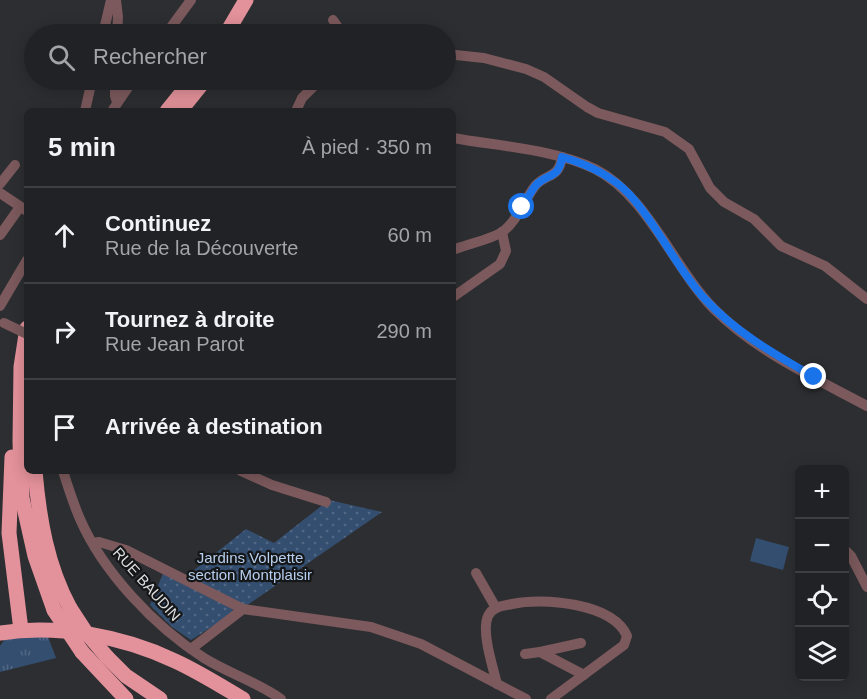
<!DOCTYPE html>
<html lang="fr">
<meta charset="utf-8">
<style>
body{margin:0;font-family:Helvetica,sans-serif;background:#2d2f32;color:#f1f3f6}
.controls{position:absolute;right:18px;bottom:18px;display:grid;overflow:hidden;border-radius:9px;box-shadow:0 3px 15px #0003}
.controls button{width:54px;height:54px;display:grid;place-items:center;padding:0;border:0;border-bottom:2px solid #3e3f42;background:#212225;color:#f1f3f6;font:30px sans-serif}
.stop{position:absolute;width:18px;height:18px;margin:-14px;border:4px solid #1a73e8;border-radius:50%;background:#fff}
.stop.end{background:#1a73e8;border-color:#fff;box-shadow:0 2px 6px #0008}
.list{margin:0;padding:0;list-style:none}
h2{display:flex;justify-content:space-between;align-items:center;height:78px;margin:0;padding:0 24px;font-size:26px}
h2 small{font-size:20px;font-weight:400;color:#a2a4a7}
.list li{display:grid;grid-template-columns:39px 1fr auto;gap:18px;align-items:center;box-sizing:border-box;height:96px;padding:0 24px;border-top:2px solid #3e3f42}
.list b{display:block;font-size:22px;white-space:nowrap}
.list p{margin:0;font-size:20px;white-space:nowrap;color:#a2a4a7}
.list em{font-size:20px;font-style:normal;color:#a2a4a7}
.icon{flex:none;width:33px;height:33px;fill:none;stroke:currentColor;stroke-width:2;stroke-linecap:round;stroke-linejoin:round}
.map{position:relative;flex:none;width:867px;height:699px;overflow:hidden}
.search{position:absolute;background:#212225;box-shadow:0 3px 15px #0003;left:24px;top:24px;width:432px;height:66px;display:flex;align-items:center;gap:15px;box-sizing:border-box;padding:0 21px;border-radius:33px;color:#a2a4a7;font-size:22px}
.panel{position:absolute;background:#212225;box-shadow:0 3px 15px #0003;left:24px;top:108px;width:432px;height:366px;border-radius:9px}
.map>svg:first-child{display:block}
.grass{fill:url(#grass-tufts)}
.park{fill:#344e70}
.garden{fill:url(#garden-dots)}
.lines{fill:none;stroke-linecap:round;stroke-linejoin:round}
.minor{stroke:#7b595c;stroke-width:10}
.highway{stroke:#e3919a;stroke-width:15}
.minor-bridge{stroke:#7b595c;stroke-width:10}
.highway-bridge{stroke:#e3919a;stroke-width:15}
.route{stroke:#1a73e8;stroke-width:8}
.labels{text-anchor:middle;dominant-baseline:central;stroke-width:4.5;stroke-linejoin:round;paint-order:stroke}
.park-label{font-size:15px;fill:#b7cfef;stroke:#151617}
.street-label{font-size:15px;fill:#dddee0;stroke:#151617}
</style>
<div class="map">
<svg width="867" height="699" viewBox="0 0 867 699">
<defs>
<pattern id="grass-tufts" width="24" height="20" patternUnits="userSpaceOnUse" patternTransform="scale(1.5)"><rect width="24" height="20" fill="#344e70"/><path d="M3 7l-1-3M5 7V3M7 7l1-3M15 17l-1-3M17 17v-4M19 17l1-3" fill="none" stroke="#516784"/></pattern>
<pattern id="garden-dots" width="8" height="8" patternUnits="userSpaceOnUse" patternTransform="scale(1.5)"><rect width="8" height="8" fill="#344e70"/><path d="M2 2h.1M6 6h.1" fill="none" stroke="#516784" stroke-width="1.8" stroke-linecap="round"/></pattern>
</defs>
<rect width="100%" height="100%" fill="#2c2e31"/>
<polygon class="grass" points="47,634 56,658 0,672 0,646 5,639"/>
<polygon class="park" points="756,538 789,547 783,570 750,561"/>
<g class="garden">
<polygon points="329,500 382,512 246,606 188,578 188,575 246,529 274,543"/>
<polygon points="164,571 233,608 232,614 191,640 172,627 150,605"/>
</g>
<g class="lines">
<g class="minor">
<polyline points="116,0 118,17 117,34"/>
<polyline points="333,20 340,30 339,34"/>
<polyline points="103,34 111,0"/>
<polyline points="166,34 191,0"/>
<polyline points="446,54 484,58 526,69 544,77 587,107 598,113 665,132 689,149 710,188 724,202 754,219 781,246 825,266 867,299"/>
<polyline points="115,80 115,96 117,102"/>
<polyline points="85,111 92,80"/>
<polyline points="112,111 133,80"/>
<polyline points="296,111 302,98 320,80"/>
<path d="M453 138C498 146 554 149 595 169 647 195 673 267 714 309 757 352 815 378 867 406"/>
<polyline points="0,184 15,165"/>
<polyline points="0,193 27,211"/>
<polyline points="0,235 20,207"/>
<path d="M453 250C465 245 492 239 502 232 516 223 525 199 535 186 546 173 559 179 562 157"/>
<polyline points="453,297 500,264 506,251 502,232"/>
<polyline points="0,306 27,260"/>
<path d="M63 471C68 487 73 503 80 519 103 572 155 627 204 658 228 673 257 682 281 699"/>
<polyline points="241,471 272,485 326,502"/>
<polyline points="93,543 99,542 126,550 243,609 371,627 421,644 526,699"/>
<polyline points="844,549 851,556 867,587"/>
<polyline points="476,573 496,608"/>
<polyline points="191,649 243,609"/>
<polyline points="540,652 581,643"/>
<polyline points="525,654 540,652 584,675"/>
<path d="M497 684C493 667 481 632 488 616 493 606 503 606 512 604 542 597 613 603 627 636L624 645 551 699"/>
</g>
<g class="highway">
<polyline points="226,34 246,0"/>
<polyline points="167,111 192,80"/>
<polyline points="180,111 205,80"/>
<polyline points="27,328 21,367 20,442 22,498 35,556 54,610"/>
<polyline points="12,457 9,533 21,630"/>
<path d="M35 471C39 518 47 566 70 608"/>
<path d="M0 633C57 624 123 636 175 661 199 672 221 686 243 699"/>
<polyline points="82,652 126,699"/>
<polyline points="107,657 126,676 160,699"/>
</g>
<polyline class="minor-bridge" points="4,323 27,334"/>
<g class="highway-bridge">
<polyline points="70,608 85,631 107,657"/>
<polyline points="54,610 82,652"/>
</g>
</g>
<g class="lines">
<path class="route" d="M522 207C527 200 531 191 536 185 548 173 559 179 562 157 586 164 611 175 629 194 658 225 675 266 704 298 735 332 774 354 814 377"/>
</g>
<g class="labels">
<g class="park-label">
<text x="250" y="557">Jardins Volpette<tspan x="250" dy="17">section Montplaisir</tspan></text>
</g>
<g class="street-label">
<text transform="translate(147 584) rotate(48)">RUE BAUDIN</text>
</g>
</g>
</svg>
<div class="controls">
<button>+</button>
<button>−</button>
<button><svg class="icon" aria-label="locate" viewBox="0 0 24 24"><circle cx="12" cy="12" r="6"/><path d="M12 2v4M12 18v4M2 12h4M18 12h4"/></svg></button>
<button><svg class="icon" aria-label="layers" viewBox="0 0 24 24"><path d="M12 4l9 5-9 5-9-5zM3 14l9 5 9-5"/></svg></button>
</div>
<div class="stop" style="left:522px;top:207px"></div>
<div class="stop end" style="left:814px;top:377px"></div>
<div class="search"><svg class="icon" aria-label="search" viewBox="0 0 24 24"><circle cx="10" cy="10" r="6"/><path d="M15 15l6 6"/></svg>Rechercher</div>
<section class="panel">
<h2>5 min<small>À pied · 350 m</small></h2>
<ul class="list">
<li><svg class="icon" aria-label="ahead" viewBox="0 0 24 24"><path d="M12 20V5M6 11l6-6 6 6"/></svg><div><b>Continuez</b><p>Rue de la Découverte</p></div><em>60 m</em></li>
<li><svg class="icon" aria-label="right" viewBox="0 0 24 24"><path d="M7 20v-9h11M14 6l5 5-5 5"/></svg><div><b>Tournez à droite</b><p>Rue Jean Parot</p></div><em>290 m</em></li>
<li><svg class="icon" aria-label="arrive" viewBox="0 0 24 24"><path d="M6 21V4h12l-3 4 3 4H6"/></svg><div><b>Arrivée à destination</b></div></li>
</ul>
</section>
</div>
